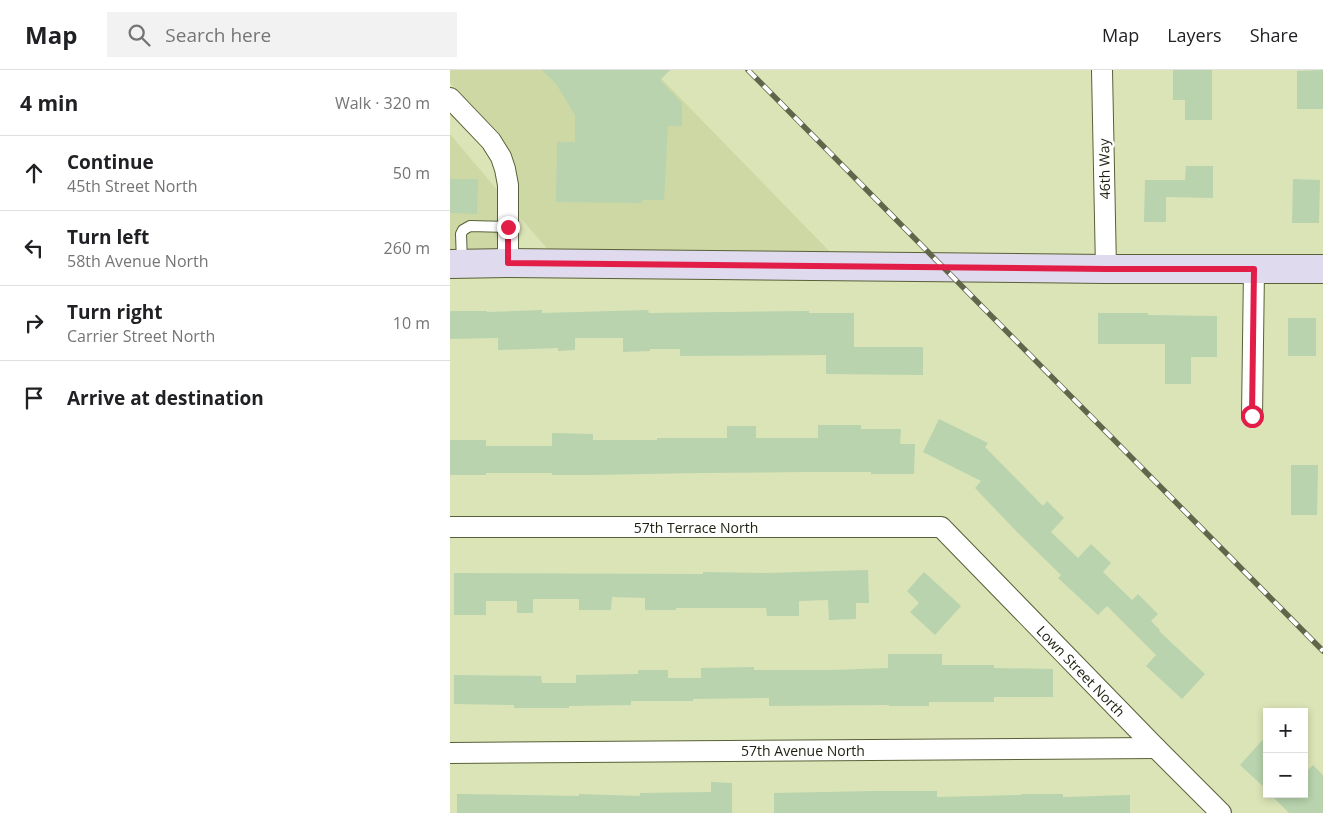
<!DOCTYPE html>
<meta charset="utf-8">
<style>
body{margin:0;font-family:"Open Sans",sans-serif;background:#f2f2f2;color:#202124}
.controls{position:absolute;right:15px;bottom:15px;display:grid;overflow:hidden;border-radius:0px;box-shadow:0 2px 8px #0003}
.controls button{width:45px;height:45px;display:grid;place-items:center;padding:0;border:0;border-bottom:1px solid #e0e0e0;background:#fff;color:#202124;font:25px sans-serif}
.stop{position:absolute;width:15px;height:15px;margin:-11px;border:4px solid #e11d48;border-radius:50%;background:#fff}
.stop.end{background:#e11d48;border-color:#fff;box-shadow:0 1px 5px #0008}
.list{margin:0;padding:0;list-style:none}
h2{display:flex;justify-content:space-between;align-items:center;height:65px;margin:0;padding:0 20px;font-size:21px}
h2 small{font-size:16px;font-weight:400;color:#757577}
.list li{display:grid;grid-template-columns:32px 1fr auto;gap:15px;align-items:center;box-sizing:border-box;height:75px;padding:0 20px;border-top:1px solid #e0e0e0}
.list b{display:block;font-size:19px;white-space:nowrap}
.list p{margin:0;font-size:16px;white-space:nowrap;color:#757577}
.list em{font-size:16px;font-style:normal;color:#757577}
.icon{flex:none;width:28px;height:28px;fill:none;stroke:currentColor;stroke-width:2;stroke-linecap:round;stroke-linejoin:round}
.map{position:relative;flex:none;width:873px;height:743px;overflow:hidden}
header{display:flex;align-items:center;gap:30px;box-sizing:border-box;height:70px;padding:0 25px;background:#fff;border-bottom:1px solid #e0e0e0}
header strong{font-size:24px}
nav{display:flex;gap:28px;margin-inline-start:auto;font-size:18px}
.search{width:350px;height:45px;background:#f2f2f2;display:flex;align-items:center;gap:12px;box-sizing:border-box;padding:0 18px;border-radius:0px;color:#757577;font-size:19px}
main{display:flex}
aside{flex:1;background:#fff}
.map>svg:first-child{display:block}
.built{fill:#ced8a5}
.building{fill:#b8d3ad}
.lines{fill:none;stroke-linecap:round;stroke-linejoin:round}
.lane-casing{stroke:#596038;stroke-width:12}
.street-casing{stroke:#596038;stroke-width:22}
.secondary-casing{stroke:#596038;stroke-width:30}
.lane{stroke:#fff;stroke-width:10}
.street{stroke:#fff;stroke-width:20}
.secondary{stroke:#e0daee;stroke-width:28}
.rail-casing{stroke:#61664b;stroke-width:5.5}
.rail{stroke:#fff;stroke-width:4;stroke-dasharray:11;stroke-linecap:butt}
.route{stroke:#e11d48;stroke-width:6}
.labels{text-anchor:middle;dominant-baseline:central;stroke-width:5;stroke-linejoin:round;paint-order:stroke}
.street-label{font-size:14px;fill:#1d1f0f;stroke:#fff}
</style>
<header>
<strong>Map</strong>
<div class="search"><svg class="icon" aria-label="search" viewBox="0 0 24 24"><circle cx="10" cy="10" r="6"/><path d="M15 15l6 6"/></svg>Search here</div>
<nav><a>Map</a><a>Layers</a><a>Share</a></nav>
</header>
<main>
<aside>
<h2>4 min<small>Walk · 320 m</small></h2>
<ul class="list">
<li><svg class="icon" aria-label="ahead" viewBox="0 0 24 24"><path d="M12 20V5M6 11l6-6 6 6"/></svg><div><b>Continue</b><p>45th Street North</p></div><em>50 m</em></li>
<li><svg class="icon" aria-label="left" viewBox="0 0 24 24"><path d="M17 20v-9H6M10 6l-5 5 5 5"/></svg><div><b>Turn left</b><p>58th Avenue North</p></div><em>260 m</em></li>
<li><svg class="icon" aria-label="right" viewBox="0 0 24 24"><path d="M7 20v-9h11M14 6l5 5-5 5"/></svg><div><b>Turn right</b><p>Carrier Street North</p></div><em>10 m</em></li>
<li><svg class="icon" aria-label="arrive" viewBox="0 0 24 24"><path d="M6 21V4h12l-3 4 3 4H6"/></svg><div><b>Arrive at destination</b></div></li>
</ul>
</aside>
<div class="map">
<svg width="873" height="743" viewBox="0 0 873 743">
<rect width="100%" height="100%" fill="#dbe4b7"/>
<g class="built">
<polygon points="0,0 203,0 383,185 100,182 68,145 68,115 65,97 59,80 48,62 0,13"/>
<polygon points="0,64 48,121 48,182 0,182"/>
</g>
<g class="building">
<polygon points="92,0 220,0 210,10 232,33 232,56 218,56 214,130 192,130 192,133 106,132 107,72 125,72 125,45 107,15"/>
<polygon points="723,0 762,0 762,50 735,50 735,30 723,30"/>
<polygon points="873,0 873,39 847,39 847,1"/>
<polygon points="736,96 763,96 763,128 716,127 716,152 694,152 695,110 735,110"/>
<polygon points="0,109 28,109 27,144 0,143"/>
<polygon points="843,109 870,110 869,153 842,153"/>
<polygon points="92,240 92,243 198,240 199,243 359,241 359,243 404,243 404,277 473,277 473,305 376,304 376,285 230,286 230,279 200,279 200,281 173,282 173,268 125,268 125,280 108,281 108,278 48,280 48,268 0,269 0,241 37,241 37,242"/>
<polygon points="648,243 698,243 698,245 767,246 767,287 741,287 741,314 715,314 715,274 648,274"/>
<rect x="838" y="248" width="28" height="38"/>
<polygon points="489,349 538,373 535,377 593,436 597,431 614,448 601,462 628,488 641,474 661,493 653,502 682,530 688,524 708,544 701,551 710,560 709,561 755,604 732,629 696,596 706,585 657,536 648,545 608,508 611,505 568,463 525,418 531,411 473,382"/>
<polygon points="368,355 411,355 411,359 451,359 450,374 465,374 464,404 421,404 421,402 358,402 251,403 142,405 102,405 102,403 36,403 36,405 0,405 0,370 36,370 36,376 102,376 102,363 143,364 143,370 207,370 207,368 277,368 277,356 306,356 306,368 368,368"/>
<polygon points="841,395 868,395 867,445 841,445"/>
<polygon points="418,500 419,533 406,533 406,549 379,550 378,530 349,531 349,546 317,546 316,538 226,538 226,540 195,540 195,528 162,527 161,540 129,540 129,529 83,529 83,543 67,543 67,531 36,531 36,545 4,545 4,503 253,504 253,502 316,503"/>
<polygon points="474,502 511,536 485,565 460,542 469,533 457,521"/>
<polygon points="438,584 492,584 492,595 544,595 544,598 603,599 603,627 544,627 544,632 479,632 479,636 439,636 439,635 319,636 319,628 243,629 243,631 181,631 181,635 119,636 119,638 64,638 64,635 4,634 4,605 91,606 92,613 126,613 126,605 188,604 188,600 218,600 218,608 251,608 251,598 304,597 304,600 381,600 438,598"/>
<polygon points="817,665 817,720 790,695"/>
<polygon points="863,695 873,705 873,743 839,743 820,724 854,724 854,704"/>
<polygon points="261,712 282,713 282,743 7,743 7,724 129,726 129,724 190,726 190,723 261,722"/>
<polygon points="424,721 487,721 487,727 571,725 571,724 613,724 613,727 680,725 680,743 324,743 324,723"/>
</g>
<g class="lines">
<defs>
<polyline id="lane" points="12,192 11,164 13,160 20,156 58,157"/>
<g id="street">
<polyline points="652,0 656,199"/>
<polyline points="0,28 41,71 51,87 55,99 58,115 58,193"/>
<polyline points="802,346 804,199"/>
<polyline points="0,457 491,457 706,678 771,743"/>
<polyline points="0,683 706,678"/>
</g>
<polyline id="secondary" points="0,194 58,193 656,199 873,199"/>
</defs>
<use href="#lane" class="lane-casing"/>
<use href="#street" class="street-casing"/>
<use href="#secondary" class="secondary-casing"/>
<use href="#lane" class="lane"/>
<use href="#street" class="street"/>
<use href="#secondary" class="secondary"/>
<defs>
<polyline id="rail" points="298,0 873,581"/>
</defs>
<use href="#rail" class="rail-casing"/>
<use href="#rail" class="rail"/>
</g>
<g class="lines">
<polyline class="route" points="58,157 58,193 656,199 804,199 802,346"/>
</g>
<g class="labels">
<g class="street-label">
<text transform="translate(654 99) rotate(-91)">46th Way</text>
<text x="246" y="457">57th Terrace North</text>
<text transform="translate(631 601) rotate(46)">Lown Street North</text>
<text x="353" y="680">57th Avenue North</text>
</g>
</g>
</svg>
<div class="controls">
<button>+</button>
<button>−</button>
</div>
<div class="stop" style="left:802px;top:346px"></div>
<div class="stop end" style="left:58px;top:157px"></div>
</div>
</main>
